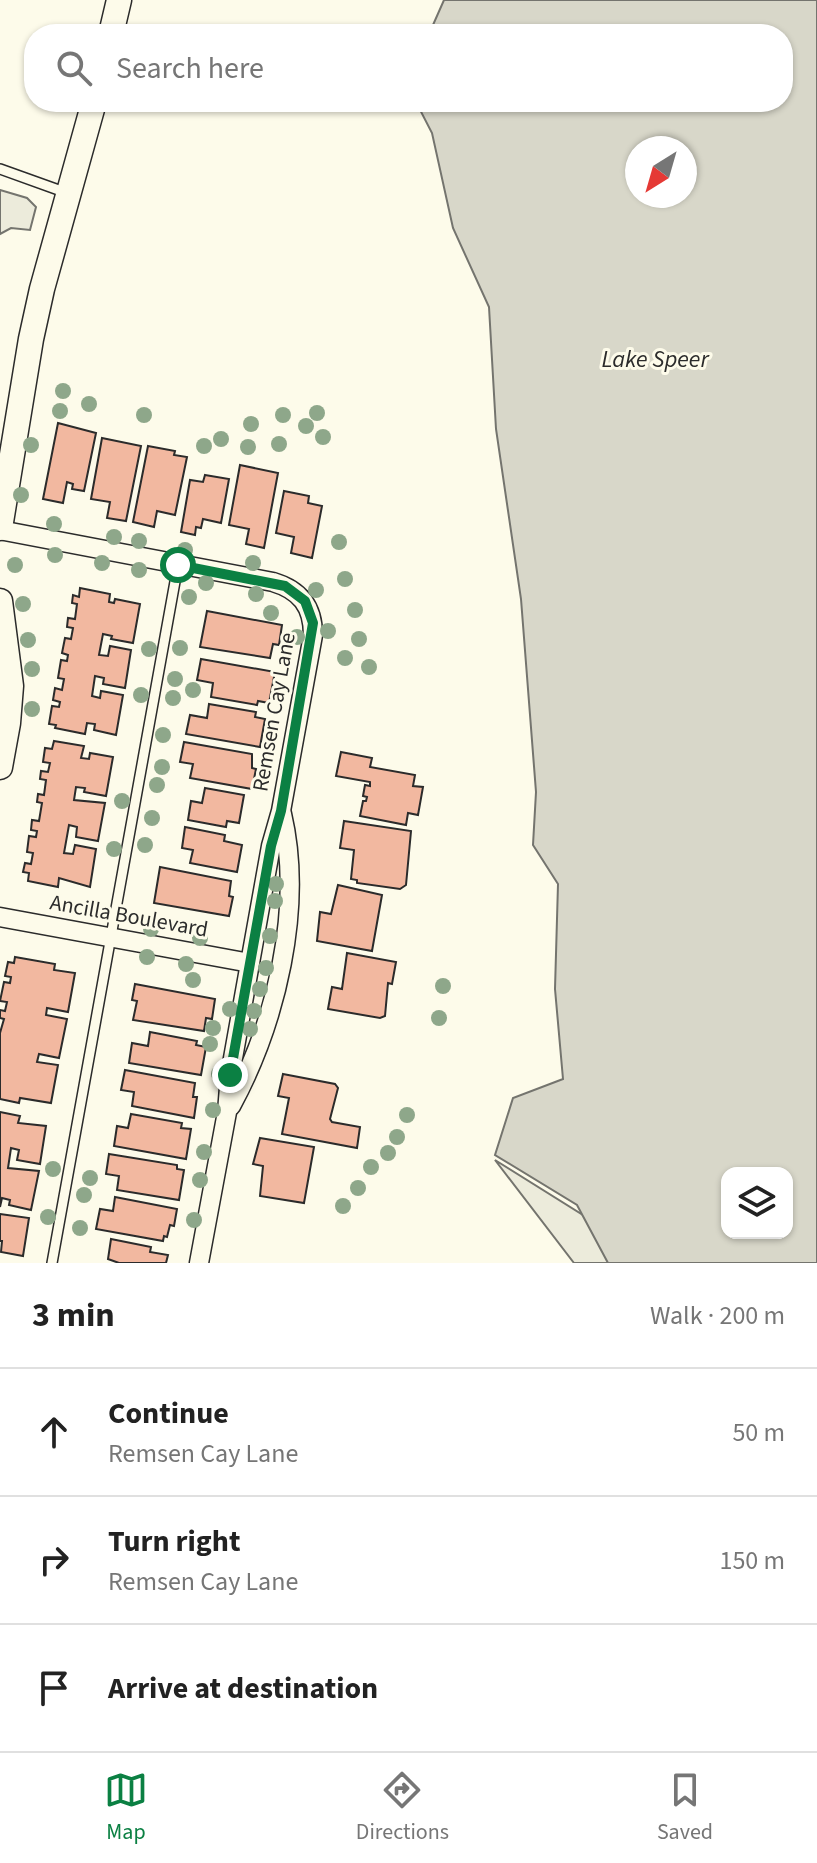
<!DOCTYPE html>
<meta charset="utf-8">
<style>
body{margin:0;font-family:"Source Sans 3",sans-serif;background:#f2f2f2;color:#222}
.controls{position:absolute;right:24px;bottom:24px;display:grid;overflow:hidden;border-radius:16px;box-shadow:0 2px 6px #0004}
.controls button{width:72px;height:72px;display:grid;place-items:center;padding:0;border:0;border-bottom:2px solid #e0e0e0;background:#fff;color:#222;font:40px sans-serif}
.compass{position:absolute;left:625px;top:136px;width:72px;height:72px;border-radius:50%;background:#fff;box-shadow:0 2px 6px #0004;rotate:217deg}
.stop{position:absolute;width:24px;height:24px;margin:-18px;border:6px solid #0b8043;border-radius:50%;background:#fff}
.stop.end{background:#0b8043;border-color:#fff;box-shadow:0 2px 8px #0008}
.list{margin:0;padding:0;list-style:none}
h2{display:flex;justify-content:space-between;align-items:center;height:104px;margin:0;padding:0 32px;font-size:34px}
h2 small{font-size:26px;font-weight:400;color:#767676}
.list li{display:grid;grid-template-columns:52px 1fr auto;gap:24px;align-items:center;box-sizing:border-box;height:128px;padding:0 32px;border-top:2px solid #e0e0e0}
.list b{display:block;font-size:30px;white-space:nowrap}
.list p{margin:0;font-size:26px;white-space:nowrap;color:#767676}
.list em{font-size:26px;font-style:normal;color:#767676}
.icon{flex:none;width:44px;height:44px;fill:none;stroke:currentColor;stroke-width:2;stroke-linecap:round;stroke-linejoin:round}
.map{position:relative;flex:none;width:817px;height:1263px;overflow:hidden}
.search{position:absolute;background:#fff;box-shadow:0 2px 6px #0004;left:24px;right:24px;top:24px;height:88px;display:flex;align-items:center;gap:20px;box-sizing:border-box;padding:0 28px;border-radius:32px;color:#767676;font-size:30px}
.sheet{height:488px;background:#fff}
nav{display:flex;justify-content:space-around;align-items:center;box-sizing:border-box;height:112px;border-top:2px solid #e0e0e0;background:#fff;font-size:22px;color:#767676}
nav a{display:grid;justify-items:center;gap:4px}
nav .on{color:#0b8043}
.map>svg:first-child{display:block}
.green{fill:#ecebdb;stroke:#74746e;stroke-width:2}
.water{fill:#d8d7c9;stroke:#74746e;stroke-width:2;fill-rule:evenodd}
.building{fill:#f2b8a0;stroke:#2b2b2b;stroke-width:2}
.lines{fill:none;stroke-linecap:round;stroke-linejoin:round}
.service-casing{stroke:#2b2b2b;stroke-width:12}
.minor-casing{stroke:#2b2b2b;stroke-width:21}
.tertiary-casing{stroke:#2b2b2b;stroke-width:27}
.service{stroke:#fdfbea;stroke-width:9}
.minor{stroke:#fdfbea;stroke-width:18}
.tertiary{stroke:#fdfbea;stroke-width:24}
.tree{fill:#8ea78a}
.route{stroke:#0b8043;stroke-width:10}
.labels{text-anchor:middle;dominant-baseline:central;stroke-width:6;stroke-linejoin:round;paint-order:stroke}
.street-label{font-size:22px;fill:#2b2b2b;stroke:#fdfbea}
.water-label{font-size:24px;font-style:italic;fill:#2b2b2b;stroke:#fdfbea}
</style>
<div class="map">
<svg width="817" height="1263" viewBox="0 0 817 1263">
<rect width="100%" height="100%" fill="#fdfbea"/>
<g class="green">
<polygon points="0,190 27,198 36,207 30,230 11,228 0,234"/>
<polygon points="495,1160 602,1227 619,1263 574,1263"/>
</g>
<path class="water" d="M444 0H817V1263H608L577 1205 495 1155 513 1098 563 1079 555 989 558 884 533 845 536 792 521 599 496 429 489 307 453 228 432 133 416 102H783V34H429ZM637 148H685V196H637ZM727 1173H787V1233H727Z"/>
<g class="building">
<polygon points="58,423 96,433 84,491 72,489 73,484 67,482 63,503 43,499"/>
<polygon points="102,438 141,446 126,521 107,518 110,502 91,499"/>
<polygon points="148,446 175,451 174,455 187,457 175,515 157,511 154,527 133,522"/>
<polygon points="240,465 278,473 264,548 246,544 249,529 229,525"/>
<polygon points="205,475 229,479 221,523 203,519 201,528 196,527 195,535 181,532 190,480 203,482"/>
<polygon points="284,491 309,496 308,503 322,506 312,558 291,553 294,537 276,533"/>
<polygon points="80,588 110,594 109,602 114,603 115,599 140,604 133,643 111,639 112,636 103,634 99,655 108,656 110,646 131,650 125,688 103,684 104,678 95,676 92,696 100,698 101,691 123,695 116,735 94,730 95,724 87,723 85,734 55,728 56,725 49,724 52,706 59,707 60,702 53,700 55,688 62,690 64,679 58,678 61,660 67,661 68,655 62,653 65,638 71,639 73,628 67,627 68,618 75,619 77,604 72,603 73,595 79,597"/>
<polygon points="207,611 282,625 279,645 273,644 270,658 200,647"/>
<polygon points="201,659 275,672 269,703 258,701 257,705 211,697 213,683 197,680"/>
<polygon points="209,704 256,712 255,717 265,719 260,747 186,734 190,715 207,718"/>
<polygon points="54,741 84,746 81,758 89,759 90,753 113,757 106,796 84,792 85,788 76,787 74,800 105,803 98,841 76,837 77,827 69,825 64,853 73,854 75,845 96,849 90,887 59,878 58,887 28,881 29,873 23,872 25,863 31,864 33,853 27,852 29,836 36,837 37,831 31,830 32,820 39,821 42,803 37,802 38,794 44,795 46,780 40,779 41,771 48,772 50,763 43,762 45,748 52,749"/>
<polygon points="184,742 252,754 252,768 256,769 252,789 190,778 193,764 180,762"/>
<polygon points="341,752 372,758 370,767 415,775 413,786 423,787 418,815 408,813 406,825 360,816 363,801 366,801 367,797 363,796 365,785 370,786 370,782 336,776"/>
<polygon points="205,788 244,795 239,823 227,821 226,827 188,820 191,801 202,803"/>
<polygon points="344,821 411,831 406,885 400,889 357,883 357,880 351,879 354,850 340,848"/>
<polygon points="185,827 225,835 224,841 242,845 237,872 190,863 193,850 182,848"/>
<polygon points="160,867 231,881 229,896 233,897 229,916 154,903"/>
<polygon points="338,885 382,895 372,951 317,941 320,912 331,914"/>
<polygon points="347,953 396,962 392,984 388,983 385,1016 380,1018 328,1009 332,987 342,989"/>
<polygon points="15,957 55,964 54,970 75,973 68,1012 47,1008 46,1015 67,1019 59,1058 39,1054 37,1062 58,1065 51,1103 20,1098 19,1103 0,1099 0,1033 4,1019 0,1018 0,1010 5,1011 7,1002 0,1001 4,982 10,983 11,977 5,976 8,962 14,963"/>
<polygon points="135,984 215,999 212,1019 206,1018 204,1031 133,1020 137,1001 132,1000"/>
<polygon points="150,1032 197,1041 196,1045 206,1047 201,1075 129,1063 132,1043 148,1046"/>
<polygon points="125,1070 195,1083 193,1097 197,1097 194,1118 132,1106 134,1092 121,1090"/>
<polygon points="283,1074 335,1084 338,1088 330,1119 332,1122 360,1127 357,1148 282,1134 289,1098 278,1096"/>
<polygon points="0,1112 20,1116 18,1123 46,1126 40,1164 17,1160 19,1150 11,1148 8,1168 39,1171 31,1210 9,1205 10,1200 2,1198 0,1207"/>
<polygon points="131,1114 182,1123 181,1128 191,1129 186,1159 114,1146 117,1126 128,1128"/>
<polygon points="260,1138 314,1147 304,1203 260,1196 263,1166 253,1164"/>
<polygon points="109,1154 177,1165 177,1169 184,1170 179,1200 117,1190 119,1176 106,1174"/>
<polygon points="115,1197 177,1209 174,1226 170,1225 167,1237 164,1236 163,1241 96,1229 100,1209 113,1211"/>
<polygon points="0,1214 29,1218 23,1256 1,1252 2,1241 0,1241"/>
<polygon points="111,1239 151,1247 150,1252 168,1255 166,1263 119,1263 108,1259"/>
</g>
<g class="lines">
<defs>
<g id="service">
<polyline points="0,169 67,193"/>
<polyline points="52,1263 178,565"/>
</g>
<g id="minor">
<path d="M0 530 273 582C300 590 313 606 313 635L281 811 271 846 250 963 230 1075 227 1112 199 1263"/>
<polyline points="0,917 250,963"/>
<path d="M231 1106C276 1023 304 908 282 814"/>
</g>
<g id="tertiary">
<polyline points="111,34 119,0"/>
<polyline points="0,528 31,339 42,289 94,102"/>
<polyline points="0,601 11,686 8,723 0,767"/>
</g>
</defs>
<use href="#service" class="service-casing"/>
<use href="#minor" class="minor-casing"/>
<use href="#tertiary" class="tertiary-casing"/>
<use href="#service" class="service"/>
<use href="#minor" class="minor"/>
<use href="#tertiary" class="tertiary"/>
</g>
<g class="tree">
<circle cx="63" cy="391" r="8"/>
<circle cx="89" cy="404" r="8"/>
<circle cx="60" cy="411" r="8"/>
<circle cx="317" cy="413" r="8"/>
<circle cx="144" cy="415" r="8"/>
<circle cx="283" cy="415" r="8"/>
<circle cx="251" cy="424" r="8"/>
<circle cx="306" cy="426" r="8"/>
<circle cx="323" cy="437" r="8"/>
<circle cx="221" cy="439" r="8"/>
<circle cx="279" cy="444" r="8"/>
<circle cx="31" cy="445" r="8"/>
<circle cx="204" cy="446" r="8"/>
<circle cx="248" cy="447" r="8"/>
<circle cx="21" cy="495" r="8"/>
<circle cx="54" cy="524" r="8"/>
<circle cx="114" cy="537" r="8"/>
<circle cx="139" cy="541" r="8"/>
<circle cx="339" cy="542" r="8"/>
<circle cx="185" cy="550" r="8"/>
<circle cx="55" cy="555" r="8"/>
<circle cx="102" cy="563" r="8"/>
<circle cx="253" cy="563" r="8"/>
<circle cx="15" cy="565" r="8"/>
<circle cx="139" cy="570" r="8"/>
<circle cx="345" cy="579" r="8"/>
<circle cx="206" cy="583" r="8"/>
<circle cx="316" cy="590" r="8"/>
<circle cx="256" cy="594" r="8"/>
<circle cx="189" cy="597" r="8"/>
<circle cx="23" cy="604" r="8"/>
<circle cx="355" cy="610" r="8"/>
<circle cx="271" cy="613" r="8"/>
<circle cx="328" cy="631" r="8"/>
<circle cx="297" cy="637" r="8"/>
<circle cx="359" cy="639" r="8"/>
<circle cx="28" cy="640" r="8"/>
<circle cx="180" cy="648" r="8"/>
<circle cx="149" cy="649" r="8"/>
<circle cx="345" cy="658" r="8"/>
<circle cx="369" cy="667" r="8"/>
<circle cx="32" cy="669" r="8"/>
<circle cx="175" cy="679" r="8"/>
<circle cx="193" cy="690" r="8"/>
<circle cx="141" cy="695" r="8"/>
<circle cx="173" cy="698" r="8"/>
<circle cx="32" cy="709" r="8"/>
<circle cx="163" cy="735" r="8"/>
<circle cx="162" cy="767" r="8"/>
<circle cx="157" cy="785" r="8"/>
<circle cx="122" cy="801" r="8"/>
<circle cx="152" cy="818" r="8"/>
<circle cx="145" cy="845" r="8"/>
<circle cx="114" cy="849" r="8"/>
<circle cx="276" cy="884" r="8"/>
<circle cx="275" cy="901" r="8"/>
<circle cx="151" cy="929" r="8"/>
<circle cx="270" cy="936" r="8"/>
<circle cx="200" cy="938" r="8"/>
<circle cx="147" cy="957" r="8"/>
<circle cx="186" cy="964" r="8"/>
<circle cx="266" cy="968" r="8"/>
<circle cx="193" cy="980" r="8"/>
<circle cx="443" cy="986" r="8"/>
<circle cx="260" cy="989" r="8"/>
<circle cx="230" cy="1009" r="8"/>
<circle cx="254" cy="1011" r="8"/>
<circle cx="439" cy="1018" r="8"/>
<circle cx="213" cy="1028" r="8"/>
<circle cx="250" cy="1029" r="8"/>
<circle cx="210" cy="1044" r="8"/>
<circle cx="219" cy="1074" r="8"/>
<circle cx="213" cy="1110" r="8"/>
<circle cx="407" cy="1115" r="8"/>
<circle cx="397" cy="1137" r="8"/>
<circle cx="204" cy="1152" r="8"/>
<circle cx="388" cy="1153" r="8"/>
<circle cx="371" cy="1167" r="8"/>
<circle cx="53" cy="1169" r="8"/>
<circle cx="90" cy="1178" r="8"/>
<circle cx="200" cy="1180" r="8"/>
<circle cx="358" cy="1188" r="8"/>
<circle cx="84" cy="1195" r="8"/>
<circle cx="343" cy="1206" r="8"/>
<circle cx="48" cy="1217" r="8"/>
<circle cx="194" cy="1220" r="8"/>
<circle cx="80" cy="1228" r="8"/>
</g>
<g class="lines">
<polyline class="route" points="178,565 285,586 305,601 313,623 281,811 271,846 230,1075"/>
</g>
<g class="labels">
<g class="street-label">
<text transform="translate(274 712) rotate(-80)">Remsen Cay Lane</text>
<text transform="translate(129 916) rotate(10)">Ancilla Boulevard</text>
</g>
<g class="water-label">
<text x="655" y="359">Lake Speer</text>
</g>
</g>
</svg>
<div class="controls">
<button><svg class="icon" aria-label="layers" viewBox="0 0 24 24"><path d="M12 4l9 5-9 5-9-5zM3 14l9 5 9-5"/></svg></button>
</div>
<svg class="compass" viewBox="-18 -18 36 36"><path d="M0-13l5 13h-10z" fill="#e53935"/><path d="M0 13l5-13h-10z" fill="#767676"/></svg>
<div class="stop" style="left:178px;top:565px"></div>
<div class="stop end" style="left:230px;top:1075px"></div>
<div class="search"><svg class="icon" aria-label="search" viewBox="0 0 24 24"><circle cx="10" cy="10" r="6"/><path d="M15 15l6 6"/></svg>Search here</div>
</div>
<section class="sheet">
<h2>3 min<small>Walk · 200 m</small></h2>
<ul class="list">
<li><svg class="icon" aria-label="ahead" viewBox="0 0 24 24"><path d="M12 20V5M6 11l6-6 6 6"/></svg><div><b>Continue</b><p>Remsen Cay Lane</p></div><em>50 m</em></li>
<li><svg class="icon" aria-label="right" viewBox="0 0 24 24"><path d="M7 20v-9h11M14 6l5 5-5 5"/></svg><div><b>Turn right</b><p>Remsen Cay Lane</p></div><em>150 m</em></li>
<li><svg class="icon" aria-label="arrive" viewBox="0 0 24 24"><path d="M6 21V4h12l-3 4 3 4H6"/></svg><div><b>Arrive at destination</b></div></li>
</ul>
</section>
<nav>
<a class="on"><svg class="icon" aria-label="map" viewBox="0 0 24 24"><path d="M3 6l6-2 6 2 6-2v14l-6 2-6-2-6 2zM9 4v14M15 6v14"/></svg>Map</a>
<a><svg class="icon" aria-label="directions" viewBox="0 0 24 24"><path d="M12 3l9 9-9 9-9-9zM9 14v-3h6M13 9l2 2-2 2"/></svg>Directions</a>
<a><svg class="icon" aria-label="saved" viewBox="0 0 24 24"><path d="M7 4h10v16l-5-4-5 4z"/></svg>Saved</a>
</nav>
